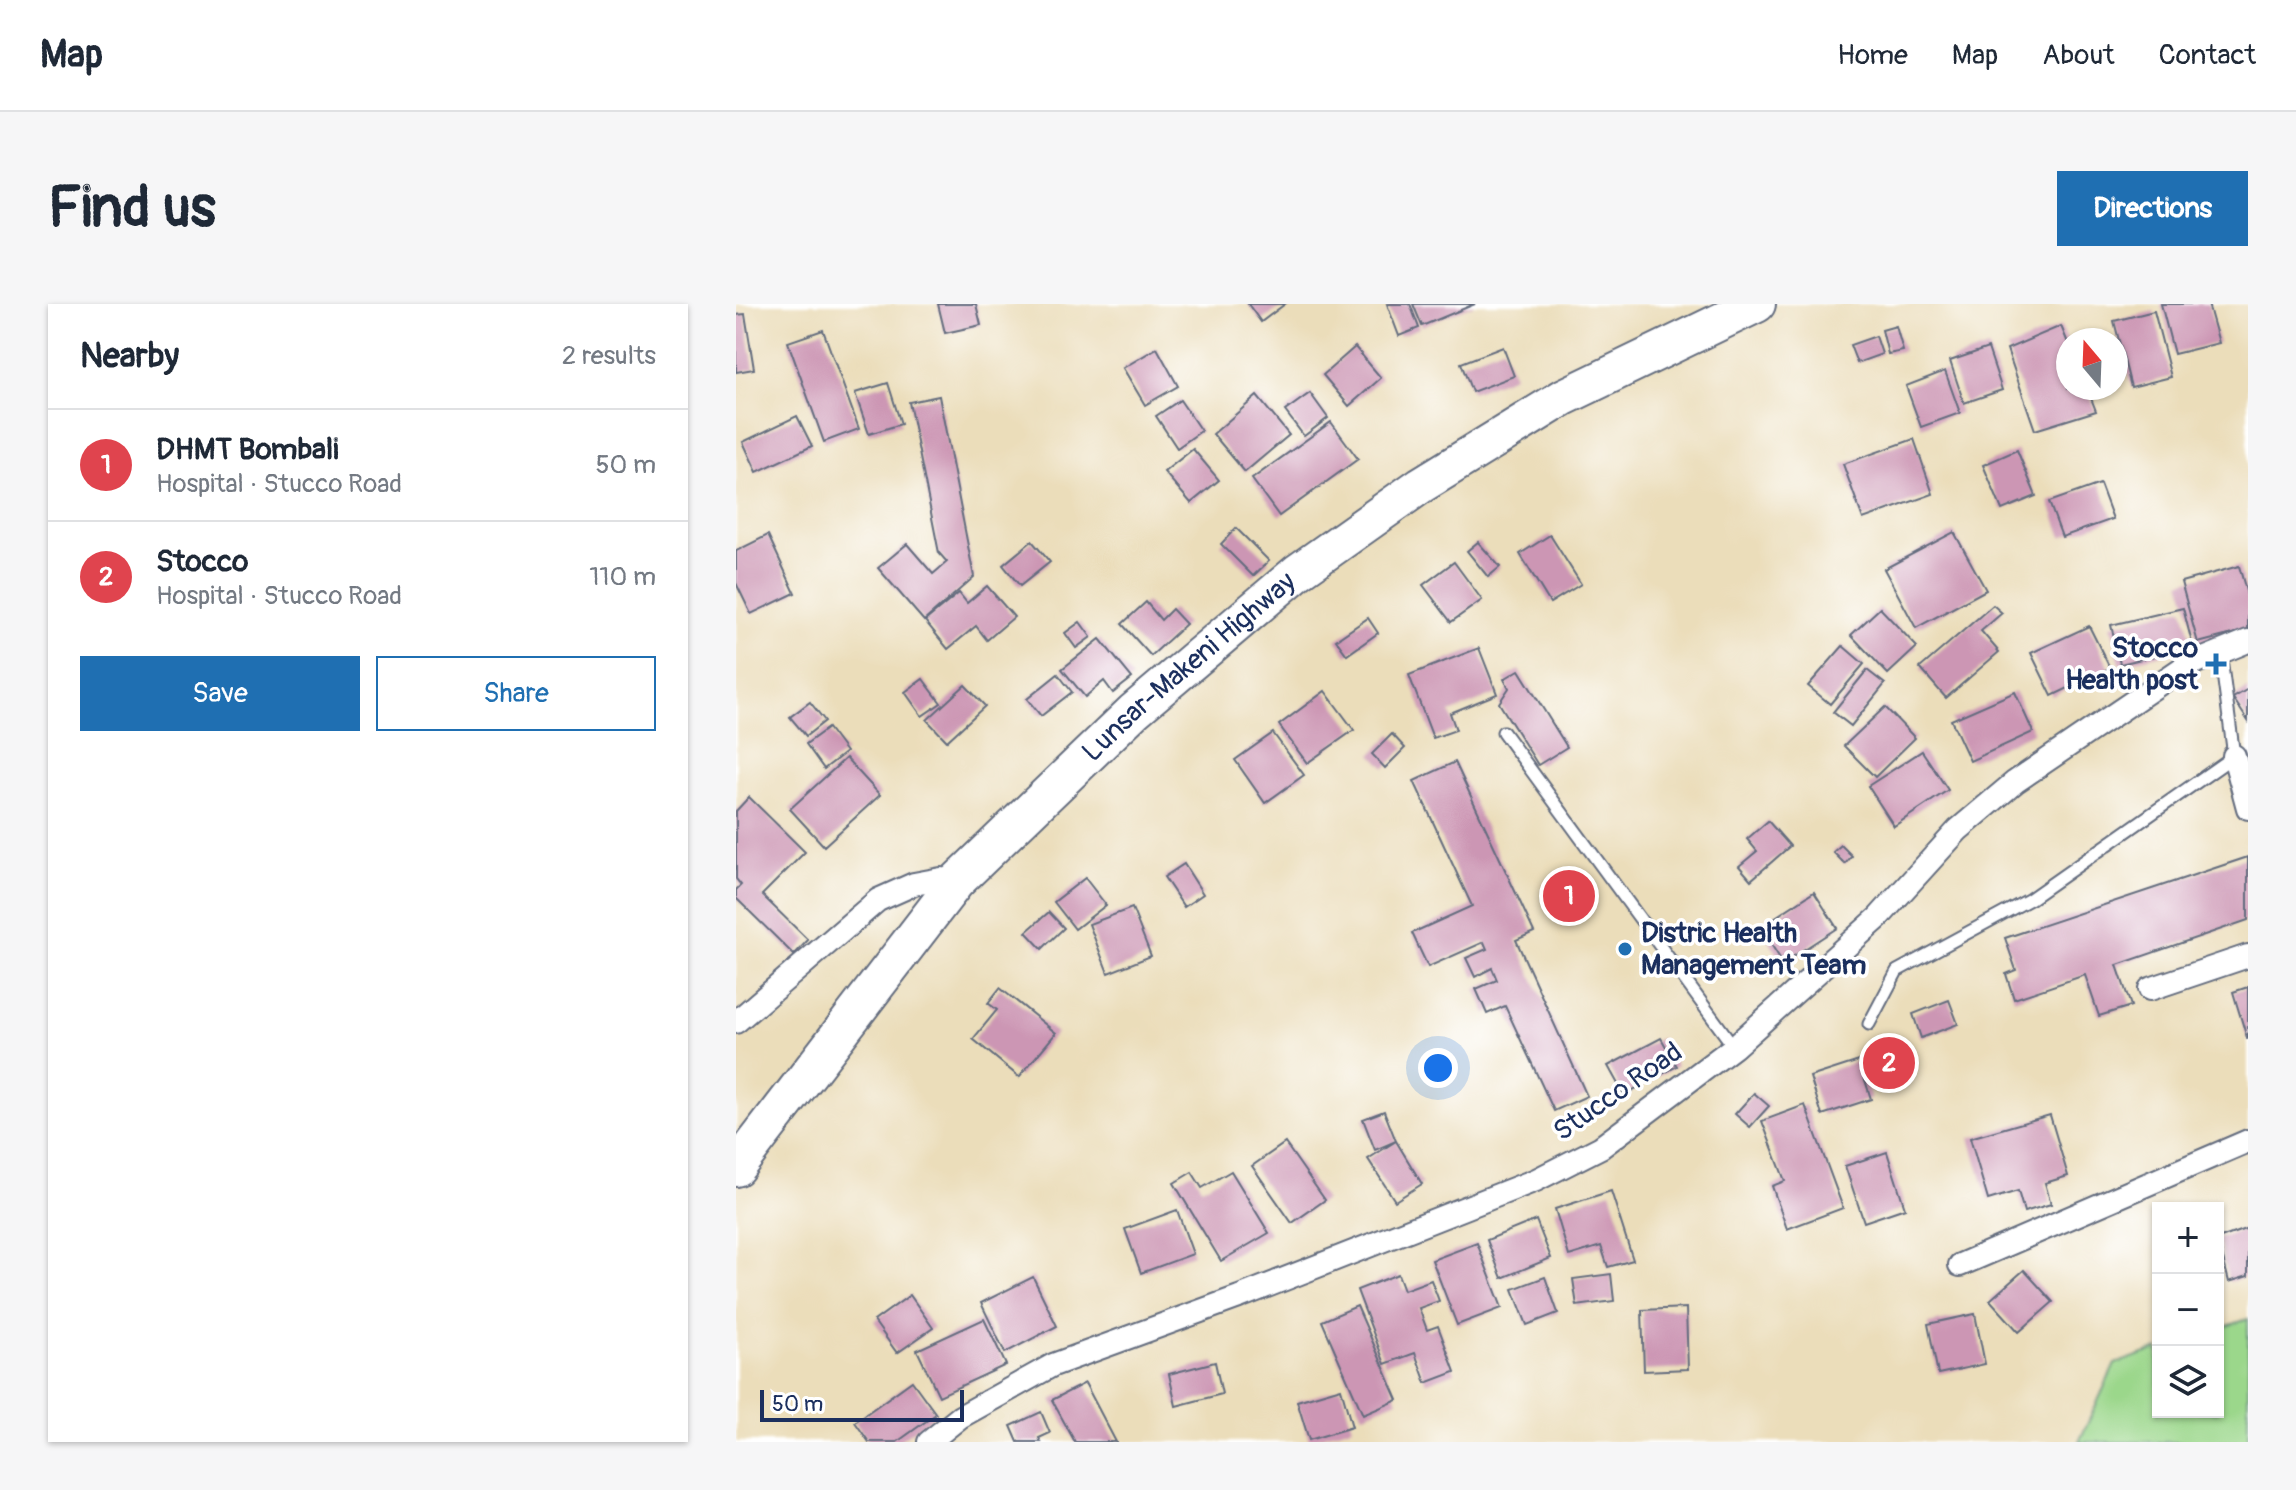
<!DOCTYPE html>
<meta charset="utf-8">
<style>
body{margin:0;font-family:Pangolin,sans-serif;background:#f6f6f7;color:#1f2937}
.controls{position:absolute;right:24px;bottom:24px;display:grid;overflow:hidden;border-radius:0px;box-shadow:0 2px 6px #0004}
.controls button{width:72px;height:72px;display:grid;place-items:center;padding:0;border:0;border-bottom:2px solid #e0e1e3;background:#fff;color:#1f2937;font:40px sans-serif}
.compass{position:absolute;left:1320px;top:24px;width:72px;height:72px;border-radius:50%;background:#fff;box-shadow:0 2px 6px #0004;rotate:341deg}
.scale{position:absolute;left:24px;bottom:20px;width:204px;box-sizing:border-box;padding-left:8px;border:4px solid #1b2f5e;border-top:0;font-size:22px;line-height:28px;white-space:nowrap;color:#1b2f5e;-webkit-text-stroke:6px #fff;paint-order:stroke}
.you{position:absolute;left:702px;top:764px;width:28px;height:28px;margin:-20px;border:6px solid #fff;border-radius:50%;background:#1a73e8;box-shadow:0 0 0 12px #1a73e833}
.badge{display:grid;place-items:center;width:52px;height:52px;border-radius:50%;background:#1f6fb2;color:#fff;font-size:26px;font-weight:700}
.pin{position:absolute;translate:-50% -50%;border:4px solid #fff;box-shadow:0 2px 8px #0006}
.list{margin:0;padding:0;list-style:none}
h2{display:flex;justify-content:space-between;align-items:center;height:104px;margin:0;padding:0 32px;font-size:34px}
h2 small{font-size:26px;font-weight:400;color:#747a83}
.list li{display:grid;grid-template-columns:52px 1fr auto;gap:24px;align-items:center;box-sizing:border-box;height:112px;padding:0 32px;border-top:2px solid #e0e1e3}
.list b{display:block;font-size:30px;white-space:nowrap}
.list p{margin:0;font-size:26px;white-space:nowrap;color:#747a83}
.list em{font-size:26px;font-style:normal;color:#747a83}
.actions{display:flex;gap:16px;padding:24px 32px}
.actions a{flex:1;padding:18px 0;border:2px solid #1f6fb2;border-radius:0px;text-align:center;font-size:28px;color:#1f6fb2}
.actions .main{background:#1f6fb2;color:#fff}
.icon{flex:none;width:44px;height:44px;fill:none;stroke:currentColor;stroke-width:2;stroke-linecap:round;stroke-linejoin:round}
.map{position:relative;flex:none;width:1512px;height:1138px;overflow:hidden;border-radius:0px}
header{display:flex;align-items:center;gap:48px;box-sizing:border-box;height:112px;padding:0 40px;background:#fff;border-bottom:2px solid #e0e1e3}
header strong{font-size:38px}
nav{display:flex;gap:44px;margin-inline-start:auto;font-size:28px}
.intro{display:flex;align-items:center;justify-content:space-between;box-sizing:border-box;height:192px;padding:0 48px}
h1{margin:0;font-size:56px}
.button{padding:20px 36px;border-radius:0px;background:#1f6fb2;color:#fff;font-size:28px;font-weight:700}
main{display:flex;gap:48px;padding:0 48px}
aside{flex:1;background:#fff;border-radius:0px;box-shadow:0 2px 6px #0004}
.map>svg:first-child{display:block}
.grass{fill:#9bd78b;stroke:#5b8374;stroke-width:2}
.building{fill:#cc96b4}
.lines{fill:none;stroke-linecap:round;stroke-linejoin:round}
.lane-casing{stroke:#646c7e;stroke-width:15}
.street-casing{stroke:#646c7e;stroke-width:26}
.primary-casing{stroke:#646c7e;stroke-width:40}
.lane{stroke:#fff;stroke-width:11}
.street{stroke:#fff;stroke-width:22}
.primary{stroke:#fff;stroke-width:36}
.poi-dot{fill:#1f6fb2;stroke:#fff;stroke-width:3}
.labels{text-anchor:middle;dominant-baseline:central;stroke-width:7;stroke-linejoin:round;paint-order:stroke}
.poi-label{font-size:28px;font-weight:bold;fill:#1b2f5e;stroke:#fff;text-anchor:end}
.street-label{font-size:28px;fill:#1b2f5e;stroke:#fff}
</style>
<header>
<strong>Map</strong>
<nav><a>Home</a><a>Map</a><a>About</a><a>Contact</a></nav>
</header>
<div class="intro"><h1>Find us</h1><a class="button">Directions</a></div>
<main>
<aside>
<h2>Nearby<small>2 results</small></h2>
<ul class="list">
<li><span class="badge" style="background:#e0444e">1</span><div><b>DHMT Bombali</b><p>Hospital · Stucco Road</p></div><em>50 m</em></li>
<li><span class="badge" style="background:#e0444e">2</span><div><b>Stocco</b><p>Hospital · Stucco Road</p></div><em>110 m</em></li>
</ul>
<div class="actions"><a class="main">Save</a><a>Share</a></div>
</aside>
<div class="map">
<svg width="1512" height="1138" viewBox="0 0 1512 1138">
<rect width="100%" height="100%" fill="#fff"/>
<filter id="ink" filterUnits="userSpaceOnUse"><feTurbulence type="fractalNoise" baseFrequency=".0125" numOctaves="2"/><feDisplacementMap in="SourceGraphic" scale="16" xChannelSelector="R" yChannelSelector="G"/><feConvolveMatrix kernelMatrix="1 2 1 2 8 2 1 2 1" color-interpolation-filters="sRGB"/></filter>
<filter id="wash" filterUnits="userSpaceOnUse"><feTurbulence type="fractalNoise" baseFrequency=".006" numOctaves="4" result="noise"/><feDisplacementMap in="SourceGraphic" scale="32" xChannelSelector="R" yChannelSelector="G"/><feGaussianBlur stdDeviation="1.8" result="paint"/><feColorMatrix in="noise" values="0 0 0 0 0 0 0 0 0 0 0 0 0 0 0 0 0 1.4 0 .05"/><feComposite in="paint" operator="in"/></filter>
<g filter="url(#wash)">
<rect width="100%" height="100%" fill="#ebddba"/>
<polygon class="grass" points="1512,1015 1512,1138 1343,1138 1379,1060 1422,1045 1422,1108 1482,1108 1482,1025"/>
<g id="blocks">
<g class="building">
<polygon points="202,0 240,0 245,21 209,29"/>
<polygon points="512,0 549,0 525,18"/>
<polygon points="651,0 674,0 683,24 663,32"/>
<polygon points="677,0 739,0 686,22"/>
<polygon points="1425,0 1472,0 1483,39 1438,50"/>
<polygon points="1418,7 1435,73 1395,83 1378,17"/>
<polygon points="9,10 18,65 0,68 0,11"/>
<polygon points="1160,22 1167,47 1152,50 1146,26"/>
<polygon points="1325,22 1332,39 1332,84 1351,84 1360,107 1299,126 1271,45"/>
<polygon points="87,26 123,125 88,138 52,38"/>
<polygon points="1140,32 1146,50 1121,59 1114,41"/>
<polygon points="619,43 645,74 613,102 587,71"/>
<polygon points="767,43 778,72 736,88 725,59"/>
<polygon points="421,44 442,82 409,101 387,64"/>
<polygon points="1252,44 1266,86 1228,99 1214,57"/>
<polygon points="1209,67 1224,109 1185,123 1170,82"/>
<polygon points="152,79 165,120 133,130 119,89"/>
<polygon points="574,89 592,114 568,132 549,107"/>
<polygon points="203,92 238,273 188,317 142,264 171,240 197,270 211,258 203,249 173,98"/>
<polygon points="521,92 553,131 509,168 477,130"/>
<polygon points="444,96 465,127 441,144 420,112"/>
<polygon points="61,112 76,142 21,168 7,138"/>
<polygon points="595,118 622,155 543,212 516,175"/>
<polygon points="1178,135 1197,190 1127,215 1107,160"/>
<polygon points="457,145 483,176 455,199 428,168"/>
<polygon points="1281,146 1300,192 1266,206 1247,161"/>
<polygon points="1364,180 1377,215 1326,233 1313,198"/>
<polygon points="500,224 533,257 517,272 485,240"/>
<polygon points="1218,228 1250,286 1180,324 1148,265"/>
<polygon points="32,231 59,289 15,310 0,279 0,247"/>
<polygon points="814,231 845,280 814,299 784,250"/>
<polygon points="296,237 314,258 284,282 267,261"/>
<polygon points="742,238 764,263 752,273 731,247"/>
<polygon points="718,258 746,296 715,318 687,281"/>
<polygon points="1503,262 1512,294 1512,326 1462,339 1445,278"/>
<polygon points="251,282 278,313 251,336 240,322 212,345 189,317 223,289 231,299"/>
<polygon points="410,298 425,316 436,305 450,320 415,352 386,320"/>
<polygon points="1257,301 1266,309 1245,327 1263,348 1210,394 1184,364"/>
<polygon points="1144,304 1181,343 1152,370 1115,331"/>
<polygon points="1447,304 1457,343 1384,360 1375,321"/>
<polygon points="632,314 642,329 611,351 600,336"/>
<polygon points="344,318 355,333 340,344 329,329"/>
<polygon points="1353,322 1374,364 1316,392 1295,349"/>
<polygon points="364,335 396,374 377,389 368,377 349,393 326,365"/>
<polygon points="1107,342 1128,360 1094,400 1072,382"/>
<polygon points="743,344 761,390 714,409 720,426 697,434 673,371"/>
<polygon points="783,366 831,443 802,461 763,399 773,384 768,375"/>
<polygon points="1131,366 1149,380 1115,422 1097,408"/>
<polygon points="322,370 336,388 305,412 291,395"/>
<polygon points="187,375 205,399 186,412 169,388"/>
<polygon points="229,381 249,402 211,437 191,416"/>
<polygon points="1512,385 1512,417 1497,394"/>
<polygon points="589,387 618,426 571,459 543,421"/>
<polygon points="1279,388 1297,428 1234,457 1215,416"/>
<polygon points="74,398 89,417 70,432 54,413"/>
<polygon points="1149,403 1179,434 1139,473 1108,442"/>
<polygon points="92,424 110,448 88,465 70,440"/>
<polygon points="537,429 568,471 529,499 499,456"/>
<polygon points="656,430 669,444 649,464 636,450"/>
<polygon points="1186,447 1212,486 1158,522 1132,482"/>
<polygon points="110,454 144,491 88,542 54,505"/>
<polygon points="719,458 798,628 780,636 851,792 818,807 769,702 751,710 740,685 761,676 756,664 739,673 730,654 751,645 748,638 692,663 676,629 736,602 678,477"/>
<polygon points="13,493 69,548 26,591 72,636 58,651 0,594 0,586 5,581 0,575 0,507"/>
<polygon points="1032,517 1054,542 1015,576 1003,562 1021,547 1011,535"/>
<polygon points="1105,541 1116,552 1109,560 1097,548"/>
<polygon points="1512,553 1512,616 1381,661 1395,702 1363,712 1349,671 1278,695 1270,670 1280,666 1269,634"/>
<polygon points="448,560 467,590 448,603 428,573"/>
<polygon points="349,574 370,601 339,625 318,598"/>
<polygon points="1078,588 1101,624 1047,659 1024,623"/>
<polygon points="396,604 415,652 372,669 353,620"/>
<polygon points="313,608 328,624 306,645 290,628"/>
<polygon points="1512,683 1512,734 1511,734 1497,688"/>
<polygon points="264,684 320,729 283,773 237,735 261,706 252,699"/>
<polygon points="1213,696 1222,720 1185,734 1177,710"/>
<polygon points="925,734 941,762 888,791 872,762"/>
<polygon points="1123,757 1135,795 1086,811 1074,773"/>
<polygon points="1018,789 1033,802 1014,823 999,810"/>
<polygon points="1069,801 1107,904 1051,925 1036,882 1049,877 1026,817"/>
<polygon points="648,807 660,837 686,880 659,897 632,855 660,837 639,846 627,815"/>
<polygon points="1314,811 1332,872 1309,879 1315,900 1288,908 1282,887 1252,896 1234,834"/>
<polygon points="549,839 589,896 556,919 516,862"/>
<polygon points="1151,848 1169,904 1128,918 1109,862"/>
<polygon points="495,867 533,929 485,957 438,879 456,868 466,884"/>
<polygon points="875,887 897,956 872,963 865,942 833,952 819,905"/>
<polygon points="441,906 457,950 405,969 389,925"/>
<polygon points="800,916 815,954 766,974 751,936"/>
<polygon points="1512,924 1512,972 1493,978 1482,935"/>
<polygon points="741,939 766,1004 721,1021 696,956"/>
<polygon points="1288,966 1317,998 1283,1028 1254,996"/>
<polygon points="662,970 668,986 695,976 703,997 683,1004 691,1026 702,1022 719,1068 690,1079 679,1049 649,1060 621,986"/>
<polygon points="875,970 878,997 841,1002 837,975"/>
<polygon points="297,973 321,1022 269,1049 245,999"/>
<polygon points="809,973 822,1009 791,1021 777,985"/>
<polygon points="174,991 197,1024 161,1049 138,1017"/>
<polygon points="621,1002 662,1096 627,1111 586,1017"/>
<polygon points="950,1004 952,1065 908,1067 906,1006"/>
<polygon points="1239,1010 1249,1060 1202,1070 1192,1020"/>
<polygon points="248,1015 270,1061 203,1092 181,1046"/>
<polygon points="479,1058 486,1090 440,1102 433,1070"/>
<polygon points="176,1077 200,1110 161,1138 133,1138 119,1118"/>
<polygon points="349,1079 380,1138 339,1138 316,1096"/>
<polygon points="605,1084 616,1123 573,1136 561,1097"/>
<polygon points="305,1108 314,1129 303,1134 305,1138 282,1138 275,1122"/>
</g>
</g>
</g>
<g filter="url(#ink)">
<use href="#blocks" fill-opacity="0" stroke="#646c7e" stroke-width="2"/>
<g class="lines">
<defs>
<g id="lane">
<polyline points="767,428 998,743"/>
<polyline points="1133,720 1161,667 1294,595 1498,452 1484,347"/>
</g>
<g id="street">
<polyline points="1498,452 1512,504"/>
<polyline points="1414,685 1512,652"/>
<polyline points="0,718 142,596 178,580 205,575 220,578"/>
<polyline points="1224,961 1512,837"/>
<polyline points="193,1138 224,1113 317,1061 503,993 800,876 865,843 998,743 1142,614 1222,526 1279,478 1448,363 1512,337"/>
</g>
<g id="primary">
<path id="s1" d="M0 864 220 578 398 407 562 268 685 181 828 93 1021 0"/>
</g>
</defs>
<use href="#lane" class="lane-casing"/>
<use href="#street" class="street-casing"/>
<use href="#primary" class="primary-casing"/>
<use href="#lane" class="lane"/>
<use href="#street" class="street"/>
<use href="#primary" class="primary"/>
</g>
</g>
<g class="poi-dot">
<path d="M1476 348h8v8h8v8h-8v8h-8v-8h-8v-8h8z"/>
<circle cx="889" cy="645" r="8"/>
</g>
<g class="labels">
<g class="poi-label">
<text x="1462" y="344">Stocco<tspan x="1462" dy="32">Health post</tspan></text>
<text x="905" y="629" text-anchor="start">Distric Health<tspan x="905" dy="32">Management Team</tspan></text>
</g>
<g class="street-label">
<text stroke="none"><textPath href="#s1" startOffset="678">Lunsar-Makeni Highway</textPath></text>
<text transform="translate(882 788) rotate(-35)">Stucco Road</text>
</g>
</g>
</svg>
<div class="controls">
<button>+</button>
<button>−</button>
<button><svg class="icon" aria-label="layers" viewBox="0 0 24 24"><path d="M12 4l9 5-9 5-9-5zM3 14l9 5 9-5"/></svg></button>
</div>
<svg class="compass" viewBox="-18 -18 36 36"><path d="M0-13l5 13h-10z" fill="#e53935"/><path d="M0 13l5-13h-10z" fill="#747a83"/></svg>
<div class="scale">50 m</div>
<div class="you"></div>
<div class="pin badge" style="left:833px;top:592px;background:#e0444e">1</div>
<div class="pin badge" style="left:1153px;top:759px;background:#e0444e">2</div>
</div>
</main>
